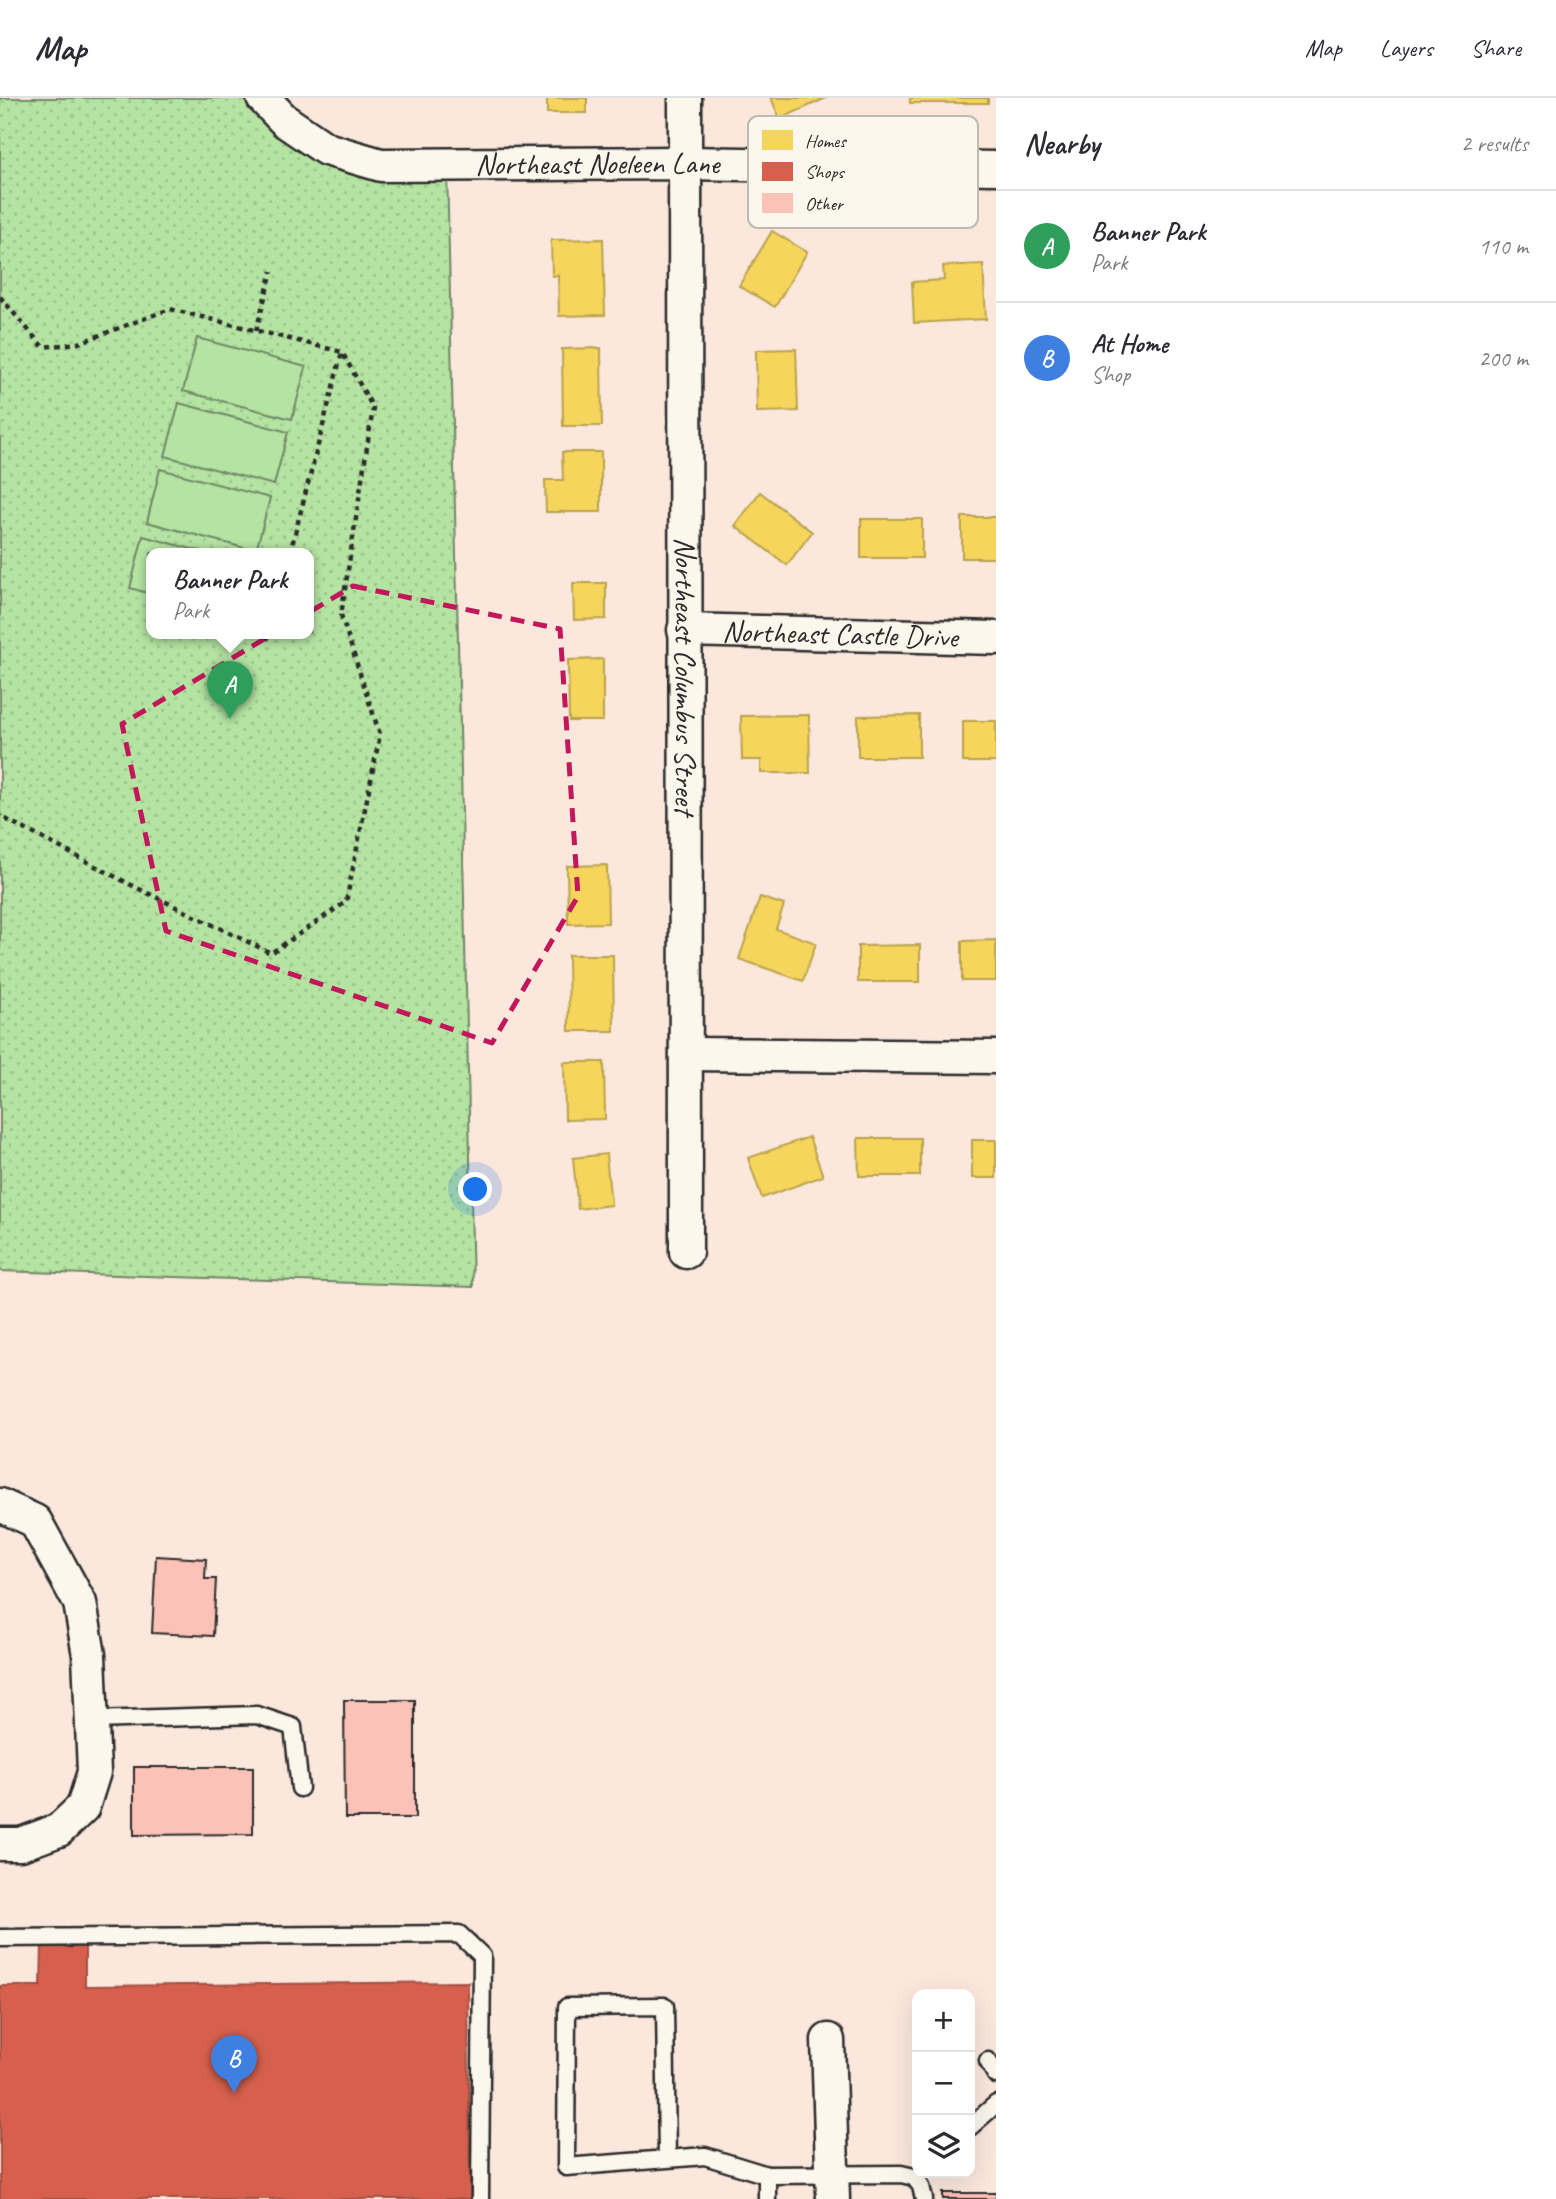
<!DOCTYPE html>
<meta charset="utf-8">
<style>
body{margin:0;font-family:Caveat,sans-serif;background:#f7f7f7;color:#2b2b33}
.controls{position:absolute;right:21px;bottom:21px;display:grid;overflow:hidden;border-radius:14px;box-shadow:0 7px 28px #0002}
.controls button{width:63px;height:63px;display:grid;place-items:center;padding:0;border:0;border-bottom:2px solid #e1e1e2;background:#fff;color:#2b2b33;font:35px sans-serif}
.you{position:absolute;left:476px;top:1092px;width:24px;height:24px;margin:-18px;border:5px solid #fff;border-radius:50%;background:#1a73e8;box-shadow:0 0 0 10px #1a73e833}
.badge{display:grid;place-items:center;width:46px;height:46px;border-radius:50%;background:#1a73e8;color:#fff;font-size:23px;font-weight:700}
.pin{position:absolute;translate:-50% -58px;filter:drop-shadow(0 2px 4px #0008)}
.pin::after{content:'';position:absolute;top:37px;width:24px;height:21px;background:inherit;clip-path:polygon(0 0,100% 0,50% 100%)}
.popup{position:absolute;left:146px;top:450px;width:168px;height:91px;box-sizing:border-box;display:grid;place-content:center;border-radius:14px;background:#fff;filter:drop-shadow(0 2px 5px #0005);font-size:23px;white-space:nowrap;color:#7c7c81}
.popup b{font-size:26px;color:#2b2b33}
.popup::after{content:'';position:absolute;left:50%;top:100%;margin-left:-14px;border:14px solid transparent;border-top-color:#fff}
.list{margin:0;padding:0;list-style:none}
h2{display:flex;justify-content:space-between;align-items:center;height:91px;margin:0;padding:0 28px;font-size:30px}
h2 small{font-size:23px;font-weight:400;color:#7c7c81}
.list li{display:grid;grid-template-columns:46px 1fr auto;gap:21px;align-items:center;box-sizing:border-box;height:112px;padding:0 28px;border-top:2px solid #e1e1e2}
.list b{display:block;font-size:26px;white-space:nowrap}
.list p{margin:0;font-size:23px;white-space:nowrap;color:#7c7c81}
.list em{font-size:23px;font-style:normal;color:#7c7c81}
.icon{flex:none;width:38px;height:38px;fill:none;stroke:currentColor;stroke-width:2;stroke-linecap:round;stroke-linejoin:round}
.map{position:relative;flex:none;width:996px;height:2101px;overflow:hidden}
header{display:flex;align-items:center;gap:42px;box-sizing:border-box;height:98px;padding:0 35px;background:#fff;border-bottom:2px solid #e1e1e2}
header strong{font-size:33px}
nav{display:flex;gap:38px;margin-inline-start:auto;font-size:24px}
main{display:flex}
aside{flex:1;background:#fff}
.map>svg:first-child{display:block}
.park{fill:url(#park-dots);stroke:#708766;stroke-width:2;fill-rule:evenodd}
.garden{fill:#b4e3a2;stroke:#708766;stroke-width:2}
.homes{fill:#f6d55c;stroke:#b9a24d;stroke-width:2}
.shops{fill:#d6604d;stroke:#a35043;stroke-width:2}
.building{fill:#fcc1b7;stroke:#2b2b2b;stroke-width:2}
.lines{fill:none;stroke-linecap:round;stroke-linejoin:round}
.service-casing{stroke:#2b2b2b;stroke-width:21}
.minor-casing{stroke:#2b2b2b;stroke-width:37}
.path{stroke:#2b2b2b;stroke-width:4.5;stroke-dasharray:5 5;stroke-linecap:butt}
.service{stroke:#fbf7ec;stroke-width:16}
.minor{stroke:#fbf7ec;stroke-width:32}
.marked{fill:none;stroke:#c2185b;stroke-width:5;stroke-dasharray:14 9;stroke-linejoin:round}
.labels{text-anchor:middle;dominant-baseline:central;stroke-width:7;stroke-linejoin:round;paint-order:stroke}
.street-label{font-size:30px;fill:#2b2b2b;stroke:#fbf7ec}
.key{fill:#fbf7ec;stroke:#bdbab2;stroke-width:2}
.key-label{font-size:19px;fill:#2b2b2b}
</style>
<header>
<strong>Map</strong>
<nav><a>Map</a><a>Layers</a><a>Share</a></nav>
</header>
<main>
<div class="map">
<svg width="996" height="2101" viewBox="0 0 996 2101">
<defs>
<pattern id="park-dots" width="8" height="8" patternUnits="userSpaceOnUse" patternTransform="scale(1.75)"><rect width="8" height="8" fill="#b4e3a2"/><path d="M2 2h.1M6 6h.1" fill="none" stroke="#9bc38c" stroke-width="1.8" stroke-linecap="round"/></pattern>
</defs>
<rect width="100%" height="100%" fill="#fbe7dc"/>
<filter id="ink" filterUnits="userSpaceOnUse"><feTurbulence type="fractalNoise" baseFrequency=".0143" numOctaves="2"/><feDisplacementMap in="SourceGraphic" scale="14" xChannelSelector="R" yChannelSelector="G"/><feConvolveMatrix kernelMatrix="1 2 1 2 8 2 1 2 1" color-interpolation-filters="sRGB"/></filter>
<g filter="url(#ink)">
<path class="park" d="M0 0H263L326 51 447 69 473 1189 0 1173ZM151 455H309V535H151Z"/>
<g class="garden">
<polygon points="197,240 306,269 292,321 183,293"/>
<polygon points="179,305 288,334 274,387 165,358"/>
<polygon points="160,371 270,400 256,453 147,424"/>
<polygon points="143,438 207,455 151,455 151,496 130,490"/>
</g>
<g class="homes">
<rect x="547" y="0" width="40" height="15"/>
<polygon points="771,0 826,0 780,21"/>
<rect x="910" y="0" width="78" height="5"/>
<polygon points="772,133 807,154 775,209 739,188"/>
<polygon points="603,141 605,217 559,218 558,177 552,178 551,142"/>
<polygon points="983,166 986,221 914,225 912,184 944,182 943,168"/>
<polygon points="601,250 602,328 563,328 562,251"/>
<polygon points="796,251 798,313 757,314 756,252"/>
<polygon points="562,354 601,354 601,414 546,414 545,382 563,382"/>
<polygon points="760,394 812,434 787,467 735,428"/>
<rect x="962" y="419" width="34" height="41"/>
<rect x="861" y="421" width="61" height="39"/>
<polygon points="573,485 606,485 606,521 574,522"/>
<polygon points="603,561 603,623 569,623 568,562"/>
<polygon points="809,617 810,675 761,675 761,662 742,662 741,618"/>
<polygon points="919,617 919,659 858,659 858,618"/>
<rect x="963" y="623" width="33" height="41"/>
<polygon points="607,767 608,825 568,826 567,768"/>
<polygon points="760,799 784,807 776,831 816,845 803,883 739,861"/>
<polygon points="996,842 996,883 962,883 962,843"/>
<polygon points="920,847 920,884 858,884 858,848"/>
<polygon points="568,857 613,857 614,933 569,933"/>
<polygon points="564,964 604,964 605,1021 565,1022"/>
<polygon points="809,1039 823,1078 762,1100 748,1060"/>
<polygon points="858,1040 920,1040 920,1078 859,1078"/>
<rect x="972" y="1042" width="24" height="38"/>
<polygon points="606,1056 611,1107 578,1111 573,1060"/>
</g>
<polygon class="shops" points="85,1845 85,1888 468,1884 470,2101 0,2101 0,1888 41,1888 42,1846"/>
<g class="building">
<polygon points="156,1458 206,1461 205,1481 216,1481 213,1538 152,1535"/>
<polygon points="344,1602 415,1602 415,1720 345,1720"/>
<polygon points="134,1669 253,1669 253,1736 134,1737"/>
<rect x="943" y="2095" width="53" height="6"/>
</g>
<g class="lines">
<defs>
<g id="service">
<polyline points="92,1622 257,1617 293,1629 300,1690"/>
<polyline points="0,1840 459,1836 482,1858 480,2101"/>
<polyline points="988,1963 996,1977"/>
<polyline points="970,2029 996,2006"/>
<polyline points="667,2061 665,1908 567,1909 566,2069 705,2058 767,2077"/>
<polyline points="767,2101 767,2077 901,2076 914,2079 921,2088 924,2101"/>
</g>
<g id="minor">
<path id="s1" d="M263 0 285 23 326 51 381 67 685 65 996 70"/>
<path id="s2" d="M685 0 686 1154"/>
<path id="s3" d="M684 532 996 540"/>
<polyline points="687,956 996,959"/>
<polyline points="0,1407 35,1423 80,1505 89,1557 94,1674 83,1709 59,1732 21,1746 0,1746"/>
<polyline points="828,1942 833,2101"/>
</g>
</defs>
<use href="#service" class="service-casing"/>
<use href="#minor" class="minor-casing"/>
<g class="path">
<polyline points="0,199 43,249 79,245 170,211 342,254 373,310 341,517 380,637 346,804 271,855 135,789 0,718"/>
<polyline points="256,233 272,173"/>
<polyline points="290,455 342,254"/>
<polyline points="267,542 269,535"/>
</g>
<use href="#service" class="service"/>
<use href="#minor" class="minor"/>
</g>
</g>
<path class="marked" d="M353 488 560 531 578 798 492 945 166 833 122 626Z"/>
<g class="labels">
<g class="street-label">
<text stroke="none"><textPath href="#s1" startOffset="355">Northeast Noeleen Lane</textPath></text>
<text stroke="none"><textPath href="#s3" startOffset="156">Northeast Castle Drive</textPath></text>
<text stroke="none"><textPath href="#s2" startOffset="578">Northeast Columbus Street</textPath></text>
</g>
</g>
<rect x="748" y="18" width="230" height="112" rx="10" class="key"/>
<rect x="762" y="32" width="31" height="20" fill="#f6d55c"/>
<rect x="762" y="64" width="31" height="19" fill="#d6604d"/>
<rect x="762" y="95" width="31" height="20" fill="#fcc1b7"/>
<g class="key-label">
<text x="805" y="49">Homes</text>
<text x="805" y="80">Shops</text>
<text x="805" y="112">Other</text>
</g>
</svg>
<div class="controls">
<button>+</button>
<button>−</button>
<button><svg class="icon" aria-label="layers" viewBox="0 0 24 24"><path d="M12 4l9 5-9 5-9-5zM3 14l9 5 9-5"/></svg></button>
</div>
<div class="you"></div>
<div class="pin badge" style="left:230px;top:621px;background:#2e9e5b">A</div>
<div class="popup"><b>Banner Park</b>Park</div>
<div class="pin badge" style="left:234px;top:1995px;background:#3f7fe0">B</div>
</div>
<aside>
<h2>Nearby<small>2 results</small></h2>
<ul class="list">
<li><span class="badge" style="background:#2e9e5b">A</span><div><b>Banner Park</b><p>Park</p></div><em>110 m</em></li>
<li><span class="badge" style="background:#3f7fe0">B</span><div><b>At Home</b><p>Shop</p></div><em>200 m</em></li>
</ul>
</aside>
</main>
